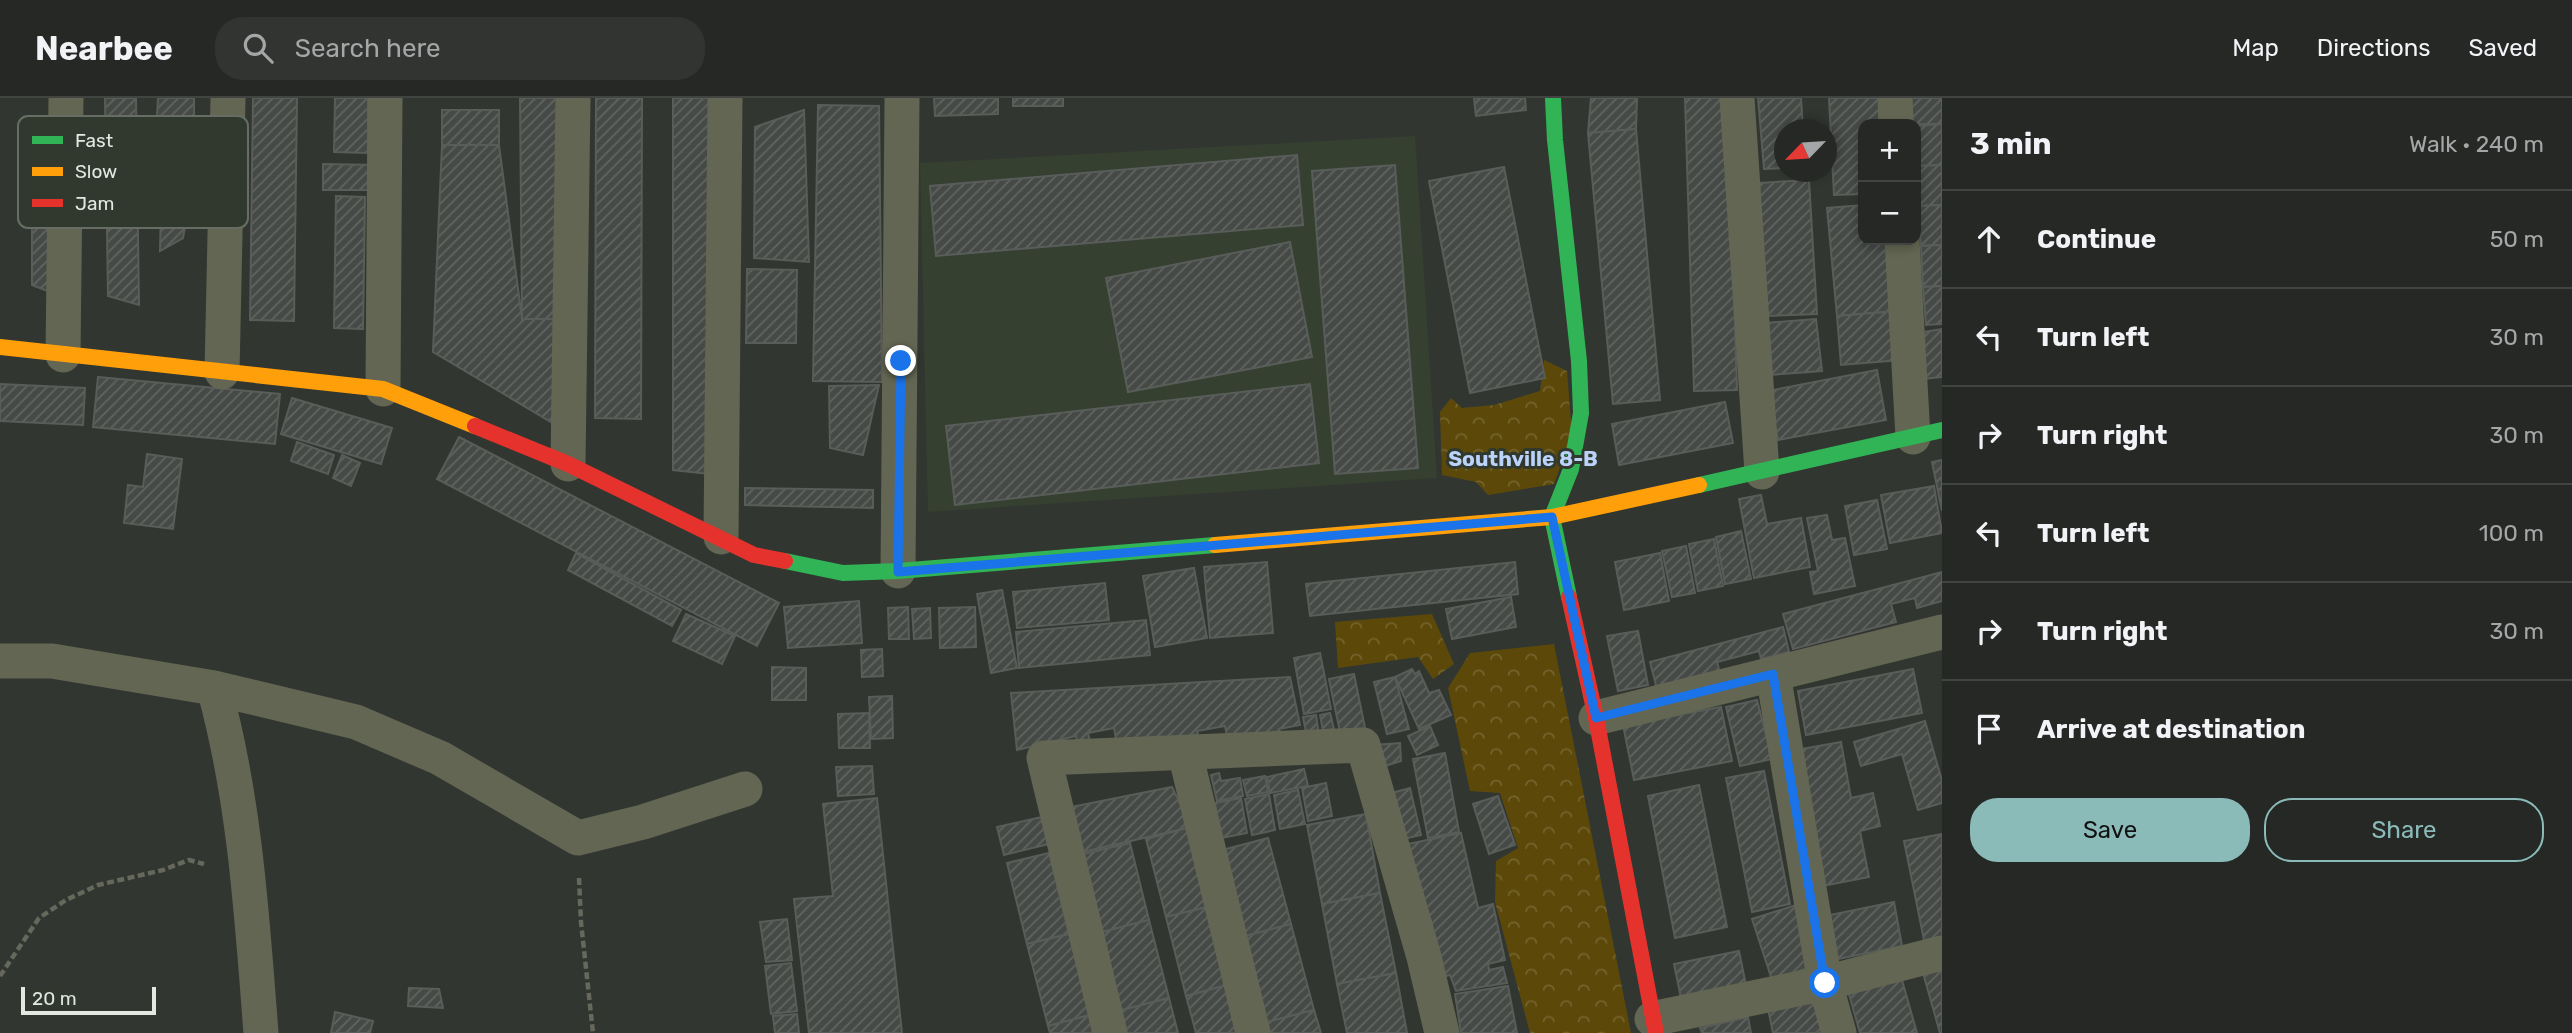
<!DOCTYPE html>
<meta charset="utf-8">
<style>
body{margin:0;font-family:Rubik,sans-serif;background:#323432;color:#f1f3f6}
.controls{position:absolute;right:21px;top:21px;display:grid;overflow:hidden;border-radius:14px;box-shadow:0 4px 10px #0003}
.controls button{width:63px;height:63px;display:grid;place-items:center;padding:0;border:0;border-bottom:2px solid #424442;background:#262825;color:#f1f3f6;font:35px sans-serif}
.compass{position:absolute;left:1774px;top:21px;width:63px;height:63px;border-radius:50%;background:#262825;box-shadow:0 4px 10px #0003;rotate:245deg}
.scale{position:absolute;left:21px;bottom:18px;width:135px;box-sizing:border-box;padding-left:7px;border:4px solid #e3e8e1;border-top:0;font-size:19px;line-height:24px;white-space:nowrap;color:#e3e8e1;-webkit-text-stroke:5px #31392e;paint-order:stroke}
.stop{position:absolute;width:21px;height:21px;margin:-16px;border:5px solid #1a73e8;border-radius:50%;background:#fff}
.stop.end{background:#1a73e8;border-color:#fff;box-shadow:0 2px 7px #0008}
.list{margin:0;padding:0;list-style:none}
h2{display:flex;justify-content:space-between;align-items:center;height:91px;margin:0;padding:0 28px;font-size:30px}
h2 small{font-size:23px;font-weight:400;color:#a4a6a7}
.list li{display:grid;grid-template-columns:46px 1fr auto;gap:21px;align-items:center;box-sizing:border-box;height:98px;padding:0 28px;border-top:2px solid #424442}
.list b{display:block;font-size:26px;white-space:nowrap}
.list em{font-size:23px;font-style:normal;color:#a4a6a7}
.actions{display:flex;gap:14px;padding:21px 28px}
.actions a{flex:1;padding:16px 0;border:2px solid #8bbbb9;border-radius:28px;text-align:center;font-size:24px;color:#8bbbb9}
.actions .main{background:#8bbbb9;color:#111}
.icon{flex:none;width:38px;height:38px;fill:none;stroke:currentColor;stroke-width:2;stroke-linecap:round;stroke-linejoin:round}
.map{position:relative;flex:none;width:1942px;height:935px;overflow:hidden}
header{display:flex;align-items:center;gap:42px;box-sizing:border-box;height:98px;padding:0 35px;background:#262825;border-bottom:2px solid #424442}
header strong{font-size:33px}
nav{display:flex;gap:38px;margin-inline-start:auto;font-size:24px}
.search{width:490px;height:63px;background:#323432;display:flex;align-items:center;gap:18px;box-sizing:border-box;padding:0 24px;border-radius:28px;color:#a4a6a7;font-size:26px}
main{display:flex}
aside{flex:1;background:#262825}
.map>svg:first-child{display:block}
.built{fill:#354031}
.forest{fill:url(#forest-crowns)}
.building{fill:url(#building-hatch);stroke:#595d59;stroke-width:2}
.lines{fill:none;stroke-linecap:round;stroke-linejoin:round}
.path{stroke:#66685c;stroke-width:4.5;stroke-dasharray:7 3.5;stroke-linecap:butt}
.street{stroke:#636652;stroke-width:35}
.fast{stroke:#30b455;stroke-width:16}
.slow{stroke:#ff9f0a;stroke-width:16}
.jam{stroke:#e5322d;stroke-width:16}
.route{stroke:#1a73e8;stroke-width:9}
.labels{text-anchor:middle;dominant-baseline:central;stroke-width:6;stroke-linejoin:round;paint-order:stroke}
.neighbourhood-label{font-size:21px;font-weight:bold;fill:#bbd3fa;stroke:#31392e}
.key{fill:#31392e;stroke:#666e64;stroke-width:2}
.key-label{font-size:19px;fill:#e3e8e1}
</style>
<header>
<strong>Nearbee</strong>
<div class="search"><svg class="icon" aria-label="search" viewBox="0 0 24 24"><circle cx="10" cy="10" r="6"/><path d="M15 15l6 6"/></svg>Search here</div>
<nav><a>Map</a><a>Directions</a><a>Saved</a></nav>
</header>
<main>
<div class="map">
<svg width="1942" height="935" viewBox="0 0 1942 935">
<defs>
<pattern id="forest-crowns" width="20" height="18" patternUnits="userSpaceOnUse" patternTransform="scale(1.75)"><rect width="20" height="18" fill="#5c4909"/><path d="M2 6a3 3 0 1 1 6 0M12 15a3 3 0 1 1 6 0" fill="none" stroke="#73632d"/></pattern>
<pattern id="building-hatch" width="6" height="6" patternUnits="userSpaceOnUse" patternTransform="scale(1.75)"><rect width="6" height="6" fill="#464a47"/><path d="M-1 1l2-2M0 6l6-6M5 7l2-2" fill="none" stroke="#616461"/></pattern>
</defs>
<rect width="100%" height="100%" fill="#323631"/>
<polygon class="built" points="1415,38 1437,380 928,414 920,65"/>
<g class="forest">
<polygon points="1544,262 1567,273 1572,337 1554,386 1488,397 1476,384 1442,377 1440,314 1451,300 1462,310 1494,307 1540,293"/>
<polygon points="1432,516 1454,566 1433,581 1418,559 1338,570 1335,524"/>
<polygon points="1554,546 1631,935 1530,935 1495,804 1496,763 1518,750 1500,695 1470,693 1448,590 1470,555"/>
</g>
<g class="building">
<polygon points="105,0 136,0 139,207 108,198"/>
<polygon points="158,0 194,0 194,71 155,58"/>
<polygon points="253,0 297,0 294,223 250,222"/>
<polygon points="335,0 368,0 368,55 334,54"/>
<polygon points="520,0 561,0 562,221 522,221"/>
<polygon points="596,0 642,0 641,321 595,320"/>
<polygon points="673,0 717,0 718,377 673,372"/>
<polygon points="934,0 998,0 998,16 935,18"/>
<rect x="1013" y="0" width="50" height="8"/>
<polygon points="1474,0 1525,0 1526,12 1476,18"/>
<polygon points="1591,0 1637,0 1636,31 1588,35"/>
<polygon points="1685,0 1728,0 1737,292 1694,293"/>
<polygon points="1758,0 1801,0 1803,32 1784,32 1784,70 1764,71"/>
<polygon points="1829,0 1879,0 1880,26 1863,26 1863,96 1834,97"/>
<polygon points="1911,0 1942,0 1942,26 1913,26"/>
<polygon points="818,7 879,8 882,284 813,283"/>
<rect x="442" y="12" width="57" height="35"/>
<polygon points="804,12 809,164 754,160 755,29"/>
<polygon points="32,23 58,23 58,197 32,187"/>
<polygon points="1942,26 1942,67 1916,68 1916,28"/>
<polygon points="1636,31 1660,302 1613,306 1588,35"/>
<polygon points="442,47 499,47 522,221 562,221 556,327 433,254"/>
<polygon points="1297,57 1303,127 936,158 930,88"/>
<polygon points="323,66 379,67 378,92 323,92"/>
<polygon points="1395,67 1418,370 1335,376 1312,73"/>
<polygon points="1942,67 1942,107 1918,108 1916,68"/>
<polygon points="1504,69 1545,280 1470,295 1429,83"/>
<polygon points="1809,82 1817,216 1767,218 1759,85"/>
<polygon points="336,98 365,99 363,231 334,230"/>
<polygon points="190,100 183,140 160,153 161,108"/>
<polygon points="1863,107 1863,142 1889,142 1896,213 1837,218 1827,110"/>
<polygon points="1942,107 1942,147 1921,148 1918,108"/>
<polygon points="1290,144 1312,259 1128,294 1106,180"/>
<polygon points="1942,147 1942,188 1923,189 1921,148"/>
<polygon points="747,171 797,172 796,245 746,245"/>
<polygon points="1942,188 1942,226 1926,227 1923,189"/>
<polygon points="1896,213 1900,262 1841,267 1837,218"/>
<polygon points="1816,221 1822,273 1769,277 1764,225"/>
<polygon points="1942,231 1942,279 1923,281 1917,235"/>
<polygon points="1877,272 1886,322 1778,342 1768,293"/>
<polygon points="98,279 280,296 275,346 93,329"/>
<polygon points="0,286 85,290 83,327 0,323"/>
<polygon points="1310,286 1319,365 955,407 946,328"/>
<polygon points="879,287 863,357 830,350 829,288"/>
<polygon points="292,300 392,330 381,366 281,336"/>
<polygon points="1725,304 1733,345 1619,367 1612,326"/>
<polygon points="459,339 779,505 757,548 437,381"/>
<polygon points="297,344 334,357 328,376 291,363"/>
<polygon points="147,356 182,361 173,431 124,425 128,387 143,389"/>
<polygon points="342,357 360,365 351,388 333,380"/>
<polygon points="1942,362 1942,413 1932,364"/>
<polygon points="1934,388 1942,435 1890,445 1881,397"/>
<polygon points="745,390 873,392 873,410 745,407"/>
<polygon points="1761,397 1767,426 1801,420 1810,469 1754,480 1739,401"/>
<polygon points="1877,402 1887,451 1854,457 1845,408"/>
<polygon points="1827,417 1832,442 1845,440 1855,488 1814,496 1810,474 1818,473 1807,420"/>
<polygon points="1741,433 1751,481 1725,486 1716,439"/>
<polygon points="1714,441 1723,488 1698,493 1689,446"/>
<polygon points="1686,448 1695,495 1672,499 1662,453"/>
<polygon points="576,455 681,512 672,528 568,472"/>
<polygon points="1660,455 1669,503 1624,512 1615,464"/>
<polygon points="1267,464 1273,535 1210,540 1204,469"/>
<polygon points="1515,464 1518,496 1310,518 1306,486"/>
<polygon points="1194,470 1207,540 1155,549 1143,478"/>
<polygon points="1942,474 1942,503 1917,510 1915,500 1891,506 1896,524 1793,551 1783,516"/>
<polygon points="1105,485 1109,522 1017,530 1013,494"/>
<polygon points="1002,492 1017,570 991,575 977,496"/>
<polygon points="1511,499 1516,529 1452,541 1446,511"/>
<polygon points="859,503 862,545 788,550 784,509"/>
<polygon points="908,509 909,541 889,541 888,510"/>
<polygon points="975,509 976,549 940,550 939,510"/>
<polygon points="930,510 931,540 914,541 912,511"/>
<polygon points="686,516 735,538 722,566 673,543"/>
<polygon points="1146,522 1150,557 1019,570 1016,534"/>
<polygon points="1783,529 1789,554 1761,561 1759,553 1717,564 1721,579 1658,595 1650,564"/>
<polygon points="1638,533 1648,587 1618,593 1607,538"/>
<polygon points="882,551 883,578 862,579 861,552"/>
<polygon points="1320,555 1331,611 1304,616 1294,560"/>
<polygon points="772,569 806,570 806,602 772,602"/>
<polygon points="1412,571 1415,576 1419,573 1429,595 1439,592 1451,617 1419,631 1395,579"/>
<polygon points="1913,571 1922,615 1806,637 1798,593"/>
<polygon points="1354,576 1365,630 1340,634 1329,581"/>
<polygon points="1290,579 1300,627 1279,631 1280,634 1228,643 1225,628 1197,633 1198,636 1118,652 1114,630 1088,635 1090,644 1078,647 1076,638 1017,652 1011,595"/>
<polygon points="1395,579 1409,631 1387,636 1374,584"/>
<polygon points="892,598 893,640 871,641 869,599"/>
<polygon points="1757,602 1772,661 1740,668 1726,609"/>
<polygon points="1721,609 1732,663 1634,682 1623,627"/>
<polygon points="869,615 870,650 839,650 838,616"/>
<polygon points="1330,615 1334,631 1323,633 1320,617"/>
<polygon points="1316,617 1319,637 1307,639 1303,619"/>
<polygon points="1925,623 1942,683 1942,705 1918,712 1902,656 1861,668 1854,644"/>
<polygon points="1430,628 1438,647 1417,657 1408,638"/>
<polygon points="1841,644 1851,700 1873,695 1880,728 1860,733 1869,779 1822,788 1796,652"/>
<polygon points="1400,645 1401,663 1382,669 1374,647"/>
<polygon points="1445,655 1459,734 1428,740 1413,661"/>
<polygon points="872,668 874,696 838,698 836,669"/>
<polygon points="1304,671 1308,688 1270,695 1267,679"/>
<polygon points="1764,673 1790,806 1752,814 1726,680"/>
<polygon points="1219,675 1221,683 1240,680 1243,698 1217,703 1211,677"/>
<polygon points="1265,678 1268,694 1247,698 1243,682"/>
<polygon points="1326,685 1332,718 1308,723 1302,690"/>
<polygon points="1699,687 1727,829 1675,840 1648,698"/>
<polygon points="1172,689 1191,729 1070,757 1061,711"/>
<polygon points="1410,690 1421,737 1399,742 1388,696"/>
<polygon points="1298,692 1305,726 1280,731 1274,697"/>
<polygon points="1269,696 1275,732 1252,737 1245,701"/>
<polygon points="1498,698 1515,747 1489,756 1473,706"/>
<polygon points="877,700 902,935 809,935 794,801 833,798 823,706"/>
<polygon points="1241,700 1247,735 1221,740 1215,705"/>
<polygon points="1366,716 1380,795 1322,806 1307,727"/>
<polygon points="1042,719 1049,746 1004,757 997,729"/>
<polygon points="1191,729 1211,808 1166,819 1146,741"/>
<polygon points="1461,735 1478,810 1493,806 1505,862 1488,866 1489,872 1503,869 1507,885 1456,893 1450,877 1438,880 1408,746"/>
<polygon points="1942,736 1942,844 1925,847 1904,743"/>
<polygon points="1268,740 1291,826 1245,838 1222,752"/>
<polygon points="1130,745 1149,822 1098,835 1079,757"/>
<polygon points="1049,755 1069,836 1027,846 1007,765"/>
<polygon points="1380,795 1396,875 1337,886 1322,806"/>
<polygon points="1894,804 1902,848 1838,861 1830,817"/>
<polygon points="1796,807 1814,868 1772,882 1752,821"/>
<polygon points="1211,808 1231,886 1186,898 1166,819"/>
<polygon points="787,821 792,862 766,864 760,824"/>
<polygon points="1149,822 1169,900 1118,913 1098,835"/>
<polygon points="1291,826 1314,912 1267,924 1245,838"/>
<polygon points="1069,836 1090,917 1048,928 1027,846"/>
<polygon points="1739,853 1747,892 1682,905 1674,866"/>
<polygon points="1942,862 1942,935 1940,935 1921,868"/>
<polygon points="791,865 797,913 771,916 765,868"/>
<polygon points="1396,875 1407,935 1347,935 1337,886"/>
<polygon points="1900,875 1917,935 1860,935 1847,889"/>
<polygon points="1231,886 1244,935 1196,935 1186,898"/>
<polygon points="1508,888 1517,935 1461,935 1455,896"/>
<polygon points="409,890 439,891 443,910 408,908"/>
<polygon points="1827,899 1835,935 1773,935 1768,911"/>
<polygon points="1169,900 1178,935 1124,935 1118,913"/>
<polygon points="1314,912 1321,935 1270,935 1267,924"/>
<polygon points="335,914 373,923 370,935 331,935"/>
<polygon points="797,916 799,935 775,935 773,918"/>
<polygon points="1090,917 1094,935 1050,935 1048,928"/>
<polygon points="1748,919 1751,935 1702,935 1700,930"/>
</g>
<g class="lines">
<g class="path">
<polyline points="579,780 581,824 593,935"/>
<polyline points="0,878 39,820 66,802 98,787 163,772 189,762 204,766"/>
</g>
<g class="street">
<polyline points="1737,0 1762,374"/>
<polyline points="1895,0 1896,26"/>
<polyline points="1902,142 1913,339"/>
<polyline points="63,257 66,0"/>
<polyline points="222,274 228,0"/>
<polyline points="383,291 385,0"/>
<polyline points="568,366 573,0"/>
<polyline points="721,439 725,0"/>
<polyline points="898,473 902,0"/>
<polyline points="0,563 52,563 214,590 356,624 440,660 578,740 643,724 745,691"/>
<polyline points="1773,576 1825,885 1839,935"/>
<path d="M214 590C245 702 252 819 261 935"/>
<polyline points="1596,620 1942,534"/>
<polyline points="1185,655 1253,935"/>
<polyline points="1652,921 1825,885 1942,855"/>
<polyline points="1110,935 1044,660 1363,647 1424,859 1442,935"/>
</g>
<g class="fast">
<polyline points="1553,0 1555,42 1579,263 1581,315 1571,371 1552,419 1569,499"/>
<polyline points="1699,387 1942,332"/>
<polyline points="785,463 843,475 898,473 1215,447"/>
</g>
<g class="slow">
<polyline points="0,249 383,291 475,328"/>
<polyline points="1215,447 1552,419 1699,387"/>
</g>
<g class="jam">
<polyline points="475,328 568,366 754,457 785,463"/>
<polyline points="1569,499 1596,620 1656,935"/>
</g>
</g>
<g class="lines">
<polyline class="route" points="901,263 898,474 1552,419 1596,620 1773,576 1825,885"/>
</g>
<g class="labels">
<g class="neighbourhood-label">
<text x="1523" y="360">Southville 8-B</text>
</g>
</g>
<rect x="18" y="18" width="230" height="112" rx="10" class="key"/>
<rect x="32" y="38" width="31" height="8" fill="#30b455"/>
<rect x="32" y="69" width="31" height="9" fill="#ff9f0a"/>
<rect x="32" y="101" width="31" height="8" fill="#e5322d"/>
<g class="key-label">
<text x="75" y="49">Fast</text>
<text x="75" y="80">Slow</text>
<text x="75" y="112">Jam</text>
</g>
</svg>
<div class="controls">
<button>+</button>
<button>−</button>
</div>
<svg class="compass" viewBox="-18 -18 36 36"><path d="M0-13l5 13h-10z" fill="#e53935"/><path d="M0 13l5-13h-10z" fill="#a4a6a7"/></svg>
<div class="scale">20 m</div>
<div class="stop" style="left:1825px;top:885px"></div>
<div class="stop end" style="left:901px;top:263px"></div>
</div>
<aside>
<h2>3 min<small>Walk · 240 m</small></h2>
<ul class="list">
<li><svg class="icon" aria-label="ahead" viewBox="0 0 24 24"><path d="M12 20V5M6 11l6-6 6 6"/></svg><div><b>Continue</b></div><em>50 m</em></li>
<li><svg class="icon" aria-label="left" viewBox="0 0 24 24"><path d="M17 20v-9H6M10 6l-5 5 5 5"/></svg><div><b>Turn left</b></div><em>30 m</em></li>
<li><svg class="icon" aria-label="right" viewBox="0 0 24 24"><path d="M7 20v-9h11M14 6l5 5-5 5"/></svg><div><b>Turn right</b></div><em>30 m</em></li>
<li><svg class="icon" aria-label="left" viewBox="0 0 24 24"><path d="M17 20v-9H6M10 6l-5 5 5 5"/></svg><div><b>Turn left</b></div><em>100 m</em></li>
<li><svg class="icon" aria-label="right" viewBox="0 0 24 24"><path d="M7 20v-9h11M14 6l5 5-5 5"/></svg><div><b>Turn right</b></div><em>30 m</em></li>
<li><svg class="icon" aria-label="arrive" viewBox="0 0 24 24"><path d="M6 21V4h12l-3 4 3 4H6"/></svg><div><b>Arrive at destination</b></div></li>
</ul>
<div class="actions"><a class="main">Save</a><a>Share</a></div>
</aside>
</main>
